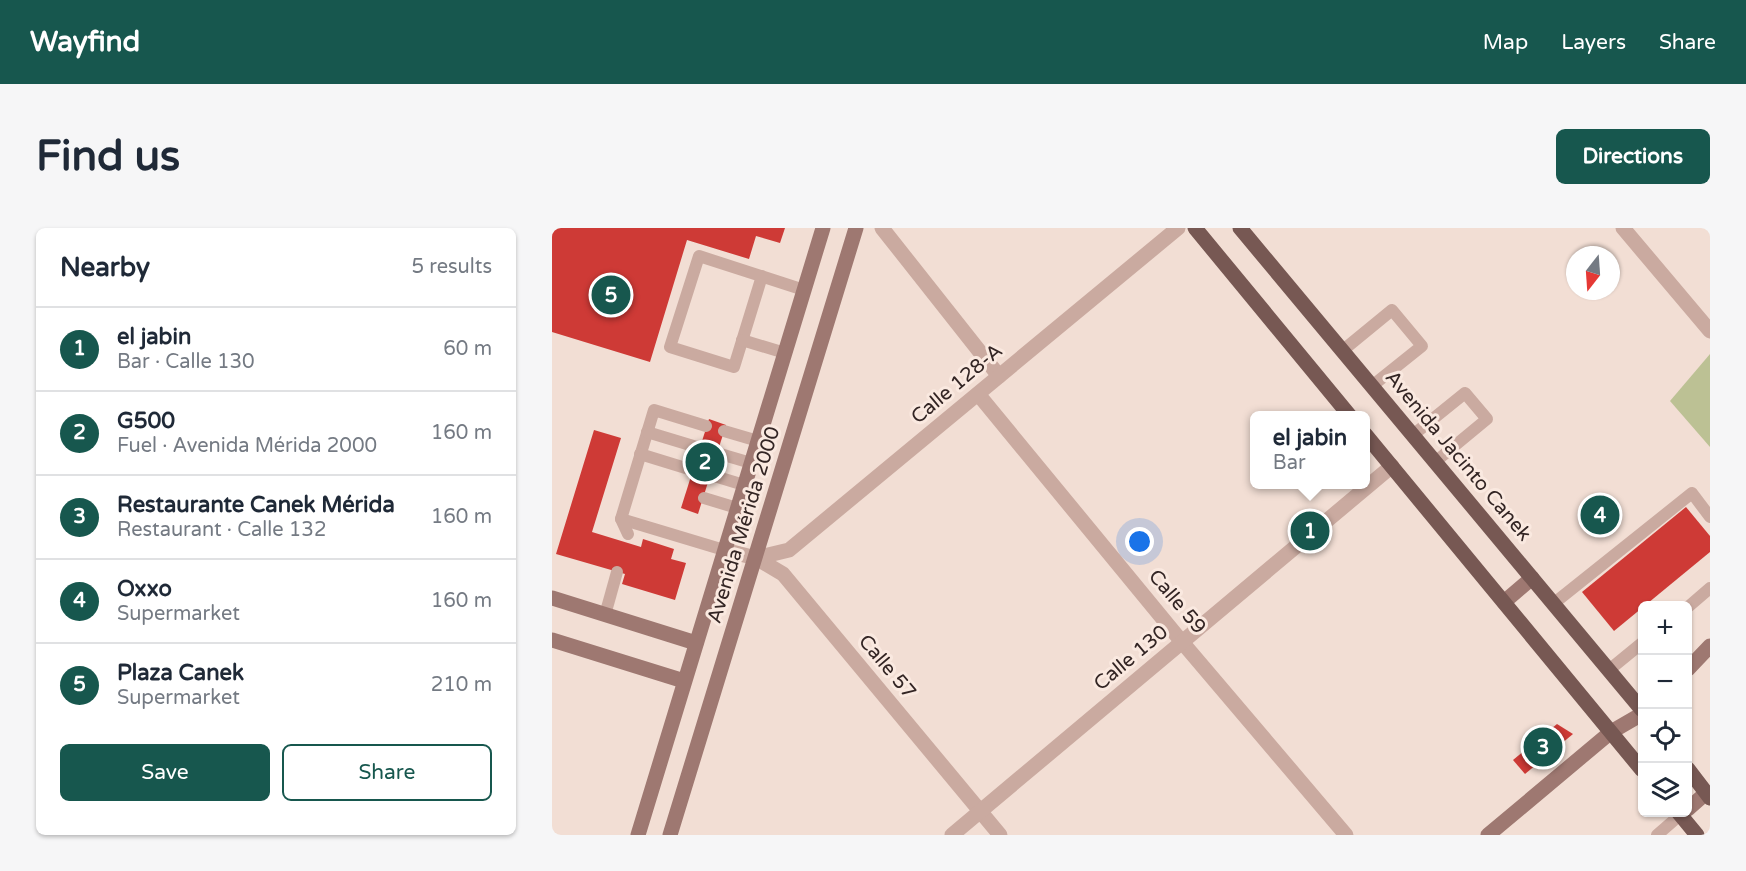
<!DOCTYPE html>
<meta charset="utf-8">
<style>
body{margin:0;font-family:"Varela Round",sans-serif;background:#f6f6f7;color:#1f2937}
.controls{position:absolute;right:18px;bottom:18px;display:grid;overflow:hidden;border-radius:9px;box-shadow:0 2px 4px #0004}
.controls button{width:54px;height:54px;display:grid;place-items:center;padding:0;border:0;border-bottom:2px solid #e0e1e3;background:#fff;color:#1f2937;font:30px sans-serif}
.compass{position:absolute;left:1014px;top:18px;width:54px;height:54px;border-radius:50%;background:#fff;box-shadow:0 2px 4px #0004;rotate:197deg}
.you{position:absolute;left:588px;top:314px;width:21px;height:21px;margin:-15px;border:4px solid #fff;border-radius:50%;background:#1a73e8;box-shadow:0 0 0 9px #1a73e833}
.badge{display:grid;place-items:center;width:39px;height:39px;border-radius:50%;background:#17574e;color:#fff;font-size:20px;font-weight:700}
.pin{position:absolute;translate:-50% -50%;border:3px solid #fff;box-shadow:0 2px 6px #0006}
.popup{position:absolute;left:698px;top:183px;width:120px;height:78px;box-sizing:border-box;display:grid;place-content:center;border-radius:9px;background:#fff;filter:drop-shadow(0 2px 4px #0005);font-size:20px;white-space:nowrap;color:#747a83}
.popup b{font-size:22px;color:#1f2937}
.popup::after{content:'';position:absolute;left:50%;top:100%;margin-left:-12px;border:12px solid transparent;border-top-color:#fff}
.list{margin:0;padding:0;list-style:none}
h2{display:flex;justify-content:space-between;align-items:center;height:78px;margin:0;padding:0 24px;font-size:26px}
h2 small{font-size:20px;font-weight:400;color:#747a83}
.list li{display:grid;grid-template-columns:39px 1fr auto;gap:18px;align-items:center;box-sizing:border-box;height:84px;padding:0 24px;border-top:2px solid #e0e1e3}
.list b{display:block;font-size:22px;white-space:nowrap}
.list p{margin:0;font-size:20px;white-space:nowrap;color:#747a83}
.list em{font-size:20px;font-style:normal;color:#747a83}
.actions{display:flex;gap:12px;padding:18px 24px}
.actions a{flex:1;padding:14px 0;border:2px solid #17574e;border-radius:9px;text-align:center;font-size:21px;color:#17574e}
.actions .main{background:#17574e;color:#fff}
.icon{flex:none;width:33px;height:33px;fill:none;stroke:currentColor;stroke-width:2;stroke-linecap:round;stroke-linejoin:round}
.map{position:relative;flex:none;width:1158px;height:607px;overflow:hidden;border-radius:9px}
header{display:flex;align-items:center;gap:36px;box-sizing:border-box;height:84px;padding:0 30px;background:#17574e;color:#fff}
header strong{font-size:28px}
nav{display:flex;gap:33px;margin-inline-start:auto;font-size:21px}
.intro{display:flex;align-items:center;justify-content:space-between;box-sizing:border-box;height:144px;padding:0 36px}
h1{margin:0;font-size:42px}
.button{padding:15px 27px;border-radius:9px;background:#17574e;color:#fff;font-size:21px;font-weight:700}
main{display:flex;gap:36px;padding:0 36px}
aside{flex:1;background:#fff;border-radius:9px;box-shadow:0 2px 4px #0004}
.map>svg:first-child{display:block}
.green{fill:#bcc194}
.building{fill:#ce3a36}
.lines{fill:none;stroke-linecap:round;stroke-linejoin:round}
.lane{stroke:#caaaa0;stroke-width:12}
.street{stroke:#caaaa0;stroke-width:15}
.secondary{stroke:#9e7871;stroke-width:15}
.primary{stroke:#775853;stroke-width:15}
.labels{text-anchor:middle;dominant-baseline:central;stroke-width:6;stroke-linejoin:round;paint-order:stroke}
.street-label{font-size:20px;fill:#332524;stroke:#fae9e0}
</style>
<header>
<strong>Wayfind</strong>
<nav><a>Map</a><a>Layers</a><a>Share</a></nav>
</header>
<div class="intro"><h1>Find us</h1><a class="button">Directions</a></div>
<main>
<aside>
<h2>Nearby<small>5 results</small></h2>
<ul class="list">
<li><span class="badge">1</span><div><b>el jabin</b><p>Bar · Calle 130</p></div><em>60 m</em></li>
<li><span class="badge">2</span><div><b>G500</b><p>Fuel · Avenida Mérida 2000</p></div><em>160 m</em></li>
<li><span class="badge">3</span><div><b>Restaurante Canek Mérida</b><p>Restaurant · Calle 132</p></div><em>160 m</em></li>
<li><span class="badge">4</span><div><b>Oxxo</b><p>Supermarket</p></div><em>160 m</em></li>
<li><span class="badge">5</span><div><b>Plaza Canek</b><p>Supermarket</p></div><em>210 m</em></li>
</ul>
<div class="actions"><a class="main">Save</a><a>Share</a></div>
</aside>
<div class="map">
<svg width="1158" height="607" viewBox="0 0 1158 607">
<rect width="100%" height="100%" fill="#f2ded4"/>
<polygon class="green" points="1158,126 1158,219 1118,173"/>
<g class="building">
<polygon points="0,0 233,0 228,15 204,8 197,31 135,12 98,134 0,104"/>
<polygon points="157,191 174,197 146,286 129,280"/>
<polygon points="42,202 69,210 40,304 89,319 91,311 122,321 119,331 134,335 123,372 70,356 73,346 4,326"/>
<polygon points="1134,279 1158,308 1158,324 1062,403 1030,364"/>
<polygon points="1005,496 1021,506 973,546 961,532"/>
</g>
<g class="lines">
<g class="lane">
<polyline points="210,48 182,139 118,119 147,28 252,62"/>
<polyline points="190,112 233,125"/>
<polyline points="790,123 840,82 870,118 820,158"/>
<polyline points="154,198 102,182 69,291 172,322"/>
<polyline points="172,203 206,213"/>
<polyline points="95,204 148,220"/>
<polyline points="861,207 913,165 935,191 883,234"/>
<polyline points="165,225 199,235"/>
<polyline points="88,226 140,242"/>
<polyline points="159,247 192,257"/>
<polyline points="152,270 185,280"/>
<polyline points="69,291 76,306"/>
<polyline points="1001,376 1140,265 1158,289"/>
<polyline points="1136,379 1158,360"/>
<polyline points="53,387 65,344"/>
<polyline points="1057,442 1090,415"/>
<polyline points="1105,607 1128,587"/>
</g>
<g class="street">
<polyline points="330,0 447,148"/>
<polyline points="1071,0 1158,103"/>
<polyline points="426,166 630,414 794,607"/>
<polyline points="172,322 204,330 231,346 448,607"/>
<polyline points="204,330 237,322 626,0"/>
<polyline points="400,607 840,238"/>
</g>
<g class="secondary">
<polyline points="0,370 144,415"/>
<polyline points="952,374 980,350"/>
<polyline points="0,412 132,453"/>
<polyline points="1136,441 1158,418"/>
<polyline points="1136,581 1154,565"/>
<polyline points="86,607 271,0"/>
<polyline points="118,607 304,0"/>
<polyline points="936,607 1059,504 1090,486"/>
</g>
<g class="primary">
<polyline points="643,0 798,188"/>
<polyline points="688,0 1090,482"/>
<polyline points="813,206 1090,542"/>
<polyline points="1136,541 1158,570"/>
<polyline points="1126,584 1145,607"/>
</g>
</g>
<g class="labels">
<g class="street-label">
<text transform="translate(405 156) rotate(-40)">Calle 128-A</text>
<text transform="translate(906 228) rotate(50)">Avenida Jacinto Canek</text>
<text transform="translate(192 297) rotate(-73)">Avenida Mérida 2000</text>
<text transform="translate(625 374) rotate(50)">Calle 59</text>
<text transform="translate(579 430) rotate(-40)">Calle 130</text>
<text transform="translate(335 439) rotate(50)">Calle 57</text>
</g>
</g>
</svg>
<div class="controls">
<button>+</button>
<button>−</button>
<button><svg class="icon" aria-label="locate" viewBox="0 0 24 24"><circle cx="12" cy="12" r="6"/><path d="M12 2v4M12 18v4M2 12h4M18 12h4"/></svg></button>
<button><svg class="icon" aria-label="layers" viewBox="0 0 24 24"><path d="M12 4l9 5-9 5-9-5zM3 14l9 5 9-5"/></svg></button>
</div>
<svg class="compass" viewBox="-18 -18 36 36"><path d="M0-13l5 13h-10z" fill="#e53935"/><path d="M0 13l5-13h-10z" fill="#747a83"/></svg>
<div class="you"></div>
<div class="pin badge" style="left:758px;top:303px">1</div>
<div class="popup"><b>el jabin</b>Bar</div>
<div class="pin badge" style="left:153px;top:234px">2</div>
<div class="pin badge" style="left:991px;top:519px">3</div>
<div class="pin badge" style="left:1048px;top:287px">4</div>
<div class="pin badge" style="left:59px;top:67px">5</div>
</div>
</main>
